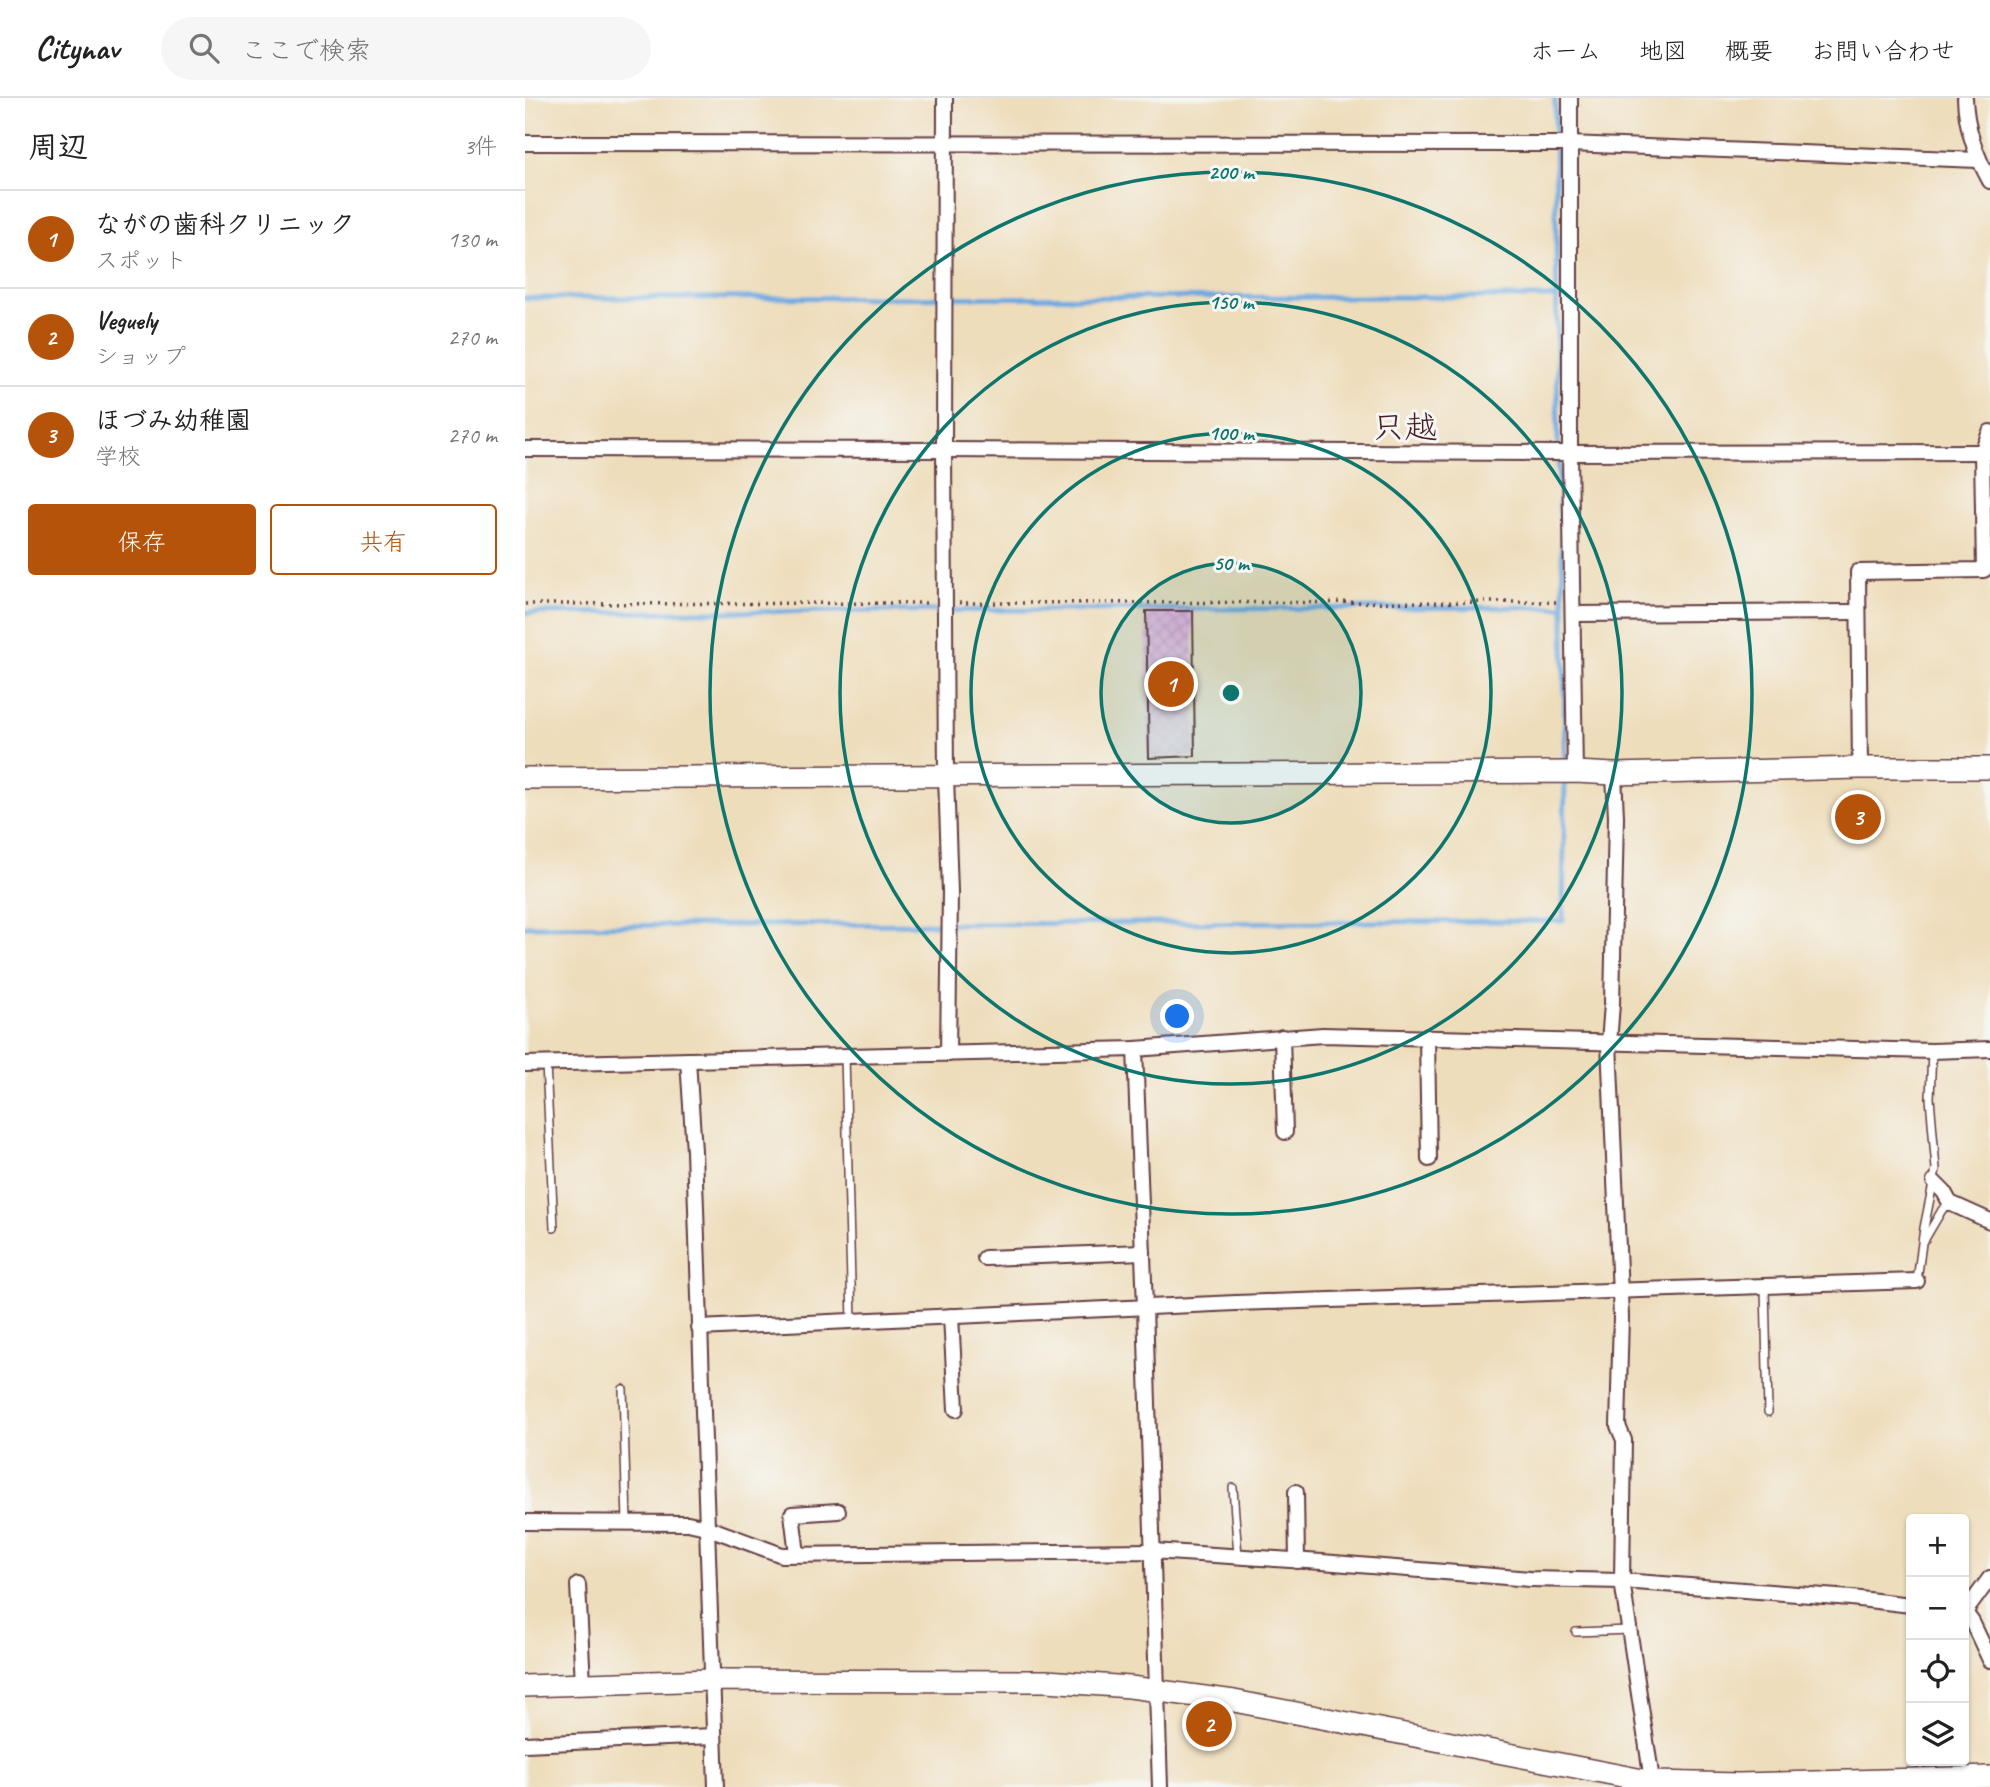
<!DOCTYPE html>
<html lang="ja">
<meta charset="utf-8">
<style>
body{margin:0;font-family:Caveat,"Klee One",sans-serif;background:#f6f6f6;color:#222}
.controls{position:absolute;right:21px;bottom:21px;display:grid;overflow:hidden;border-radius:7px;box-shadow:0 2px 5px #0004}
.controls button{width:63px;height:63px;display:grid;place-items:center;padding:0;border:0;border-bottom:2px solid #e0e0e0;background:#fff;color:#222;font:35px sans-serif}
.you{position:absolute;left:653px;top:919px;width:24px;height:24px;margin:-18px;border:5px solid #fff;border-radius:50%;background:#1a73e8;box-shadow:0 0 0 10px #1a73e833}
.badge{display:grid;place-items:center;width:46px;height:46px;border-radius:50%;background:#b45309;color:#fff;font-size:23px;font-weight:700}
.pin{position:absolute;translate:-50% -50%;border:4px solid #fff;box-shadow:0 2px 7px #0006}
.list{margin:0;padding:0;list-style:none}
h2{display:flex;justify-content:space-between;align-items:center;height:91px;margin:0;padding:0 28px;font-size:30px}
h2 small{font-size:23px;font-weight:400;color:#767676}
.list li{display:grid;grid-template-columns:46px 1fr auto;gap:21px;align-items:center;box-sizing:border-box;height:98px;padding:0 28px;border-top:2px solid #e0e0e0}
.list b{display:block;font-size:26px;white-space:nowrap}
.list p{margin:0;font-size:23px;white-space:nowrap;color:#767676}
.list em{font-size:23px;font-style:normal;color:#767676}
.actions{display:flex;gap:14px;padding:21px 28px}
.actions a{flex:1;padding:16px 0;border:2px solid #b45309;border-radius:7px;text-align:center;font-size:24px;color:#b45309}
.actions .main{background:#b45309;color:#fff}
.icon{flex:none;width:38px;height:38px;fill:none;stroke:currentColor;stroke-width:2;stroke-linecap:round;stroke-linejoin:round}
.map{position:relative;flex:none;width:1465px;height:1689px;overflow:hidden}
header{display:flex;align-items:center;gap:42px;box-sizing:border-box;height:98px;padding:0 35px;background:#fff;border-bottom:2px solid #e0e0e0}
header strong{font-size:33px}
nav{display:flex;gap:38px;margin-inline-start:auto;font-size:24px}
.search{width:490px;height:63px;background:#f6f6f6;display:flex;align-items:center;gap:18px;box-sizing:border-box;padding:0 24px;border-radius:38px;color:#767676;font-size:26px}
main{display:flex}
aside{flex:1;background:#fff}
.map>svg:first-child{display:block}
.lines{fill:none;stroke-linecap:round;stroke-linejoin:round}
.stream{stroke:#6ea9df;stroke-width:5}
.building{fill:url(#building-cross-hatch)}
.lane-casing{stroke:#633c41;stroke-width:10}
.street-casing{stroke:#633c41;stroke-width:18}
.secondary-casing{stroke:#633c41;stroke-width:24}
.path{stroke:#633c41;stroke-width:3.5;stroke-dasharray:2 5;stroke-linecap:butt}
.lane{stroke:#fff;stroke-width:7}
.street{stroke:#fff;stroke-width:14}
.secondary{stroke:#fff;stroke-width:21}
.ring{fill:none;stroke:#0f766e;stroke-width:3.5}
.labels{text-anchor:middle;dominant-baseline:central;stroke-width:6;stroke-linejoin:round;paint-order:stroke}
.quarter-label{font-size:33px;fill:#4a1f2b;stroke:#f6f6f2}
.centre{fill:#0f766e;stroke:#f6f6f2;stroke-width:3.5}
.ring-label{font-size:21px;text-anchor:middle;font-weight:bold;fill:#0f766e;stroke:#f6f6f2;stroke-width:6;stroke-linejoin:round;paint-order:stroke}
</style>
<header>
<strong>Citynav</strong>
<div class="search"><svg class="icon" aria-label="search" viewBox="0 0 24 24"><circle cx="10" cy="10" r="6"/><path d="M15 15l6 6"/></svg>ここで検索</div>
<nav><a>ホーム</a><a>地図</a><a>概要</a><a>お問い合わせ</a></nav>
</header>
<main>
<aside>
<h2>周辺<small>3件</small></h2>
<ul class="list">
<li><span class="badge">1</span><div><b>ながの歯科クリニック</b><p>スポット</p></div><em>130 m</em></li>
<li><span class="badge">2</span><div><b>Veguely</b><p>ショップ</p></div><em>270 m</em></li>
<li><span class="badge">3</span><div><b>ほづみ幼稚園</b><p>学校</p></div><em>270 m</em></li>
</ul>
<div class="actions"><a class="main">保存</a><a>共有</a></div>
</aside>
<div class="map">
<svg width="1465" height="1689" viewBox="0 0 1465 1689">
<defs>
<pattern id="building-cross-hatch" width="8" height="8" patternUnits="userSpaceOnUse" patternTransform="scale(1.75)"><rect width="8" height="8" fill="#e7ade0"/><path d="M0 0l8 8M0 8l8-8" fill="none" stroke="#c894c0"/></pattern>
</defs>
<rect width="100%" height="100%" fill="#f6f6f2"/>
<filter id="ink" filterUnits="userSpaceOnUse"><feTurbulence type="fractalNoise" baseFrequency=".0143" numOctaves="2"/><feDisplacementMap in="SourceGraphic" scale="14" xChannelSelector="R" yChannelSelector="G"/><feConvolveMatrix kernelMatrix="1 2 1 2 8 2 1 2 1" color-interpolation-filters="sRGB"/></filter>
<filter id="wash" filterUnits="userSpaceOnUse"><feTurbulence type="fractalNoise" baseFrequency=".00686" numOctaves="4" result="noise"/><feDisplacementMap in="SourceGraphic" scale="28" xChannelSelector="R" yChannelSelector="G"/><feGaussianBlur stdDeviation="1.57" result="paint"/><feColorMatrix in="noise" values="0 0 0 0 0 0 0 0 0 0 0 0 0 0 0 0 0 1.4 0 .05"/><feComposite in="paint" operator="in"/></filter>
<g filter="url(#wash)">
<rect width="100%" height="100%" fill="#edb"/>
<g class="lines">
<g class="stream">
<polyline points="1030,0 1033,355 1039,509 1040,669"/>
<polyline points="0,200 1033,199"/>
<polyline points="0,515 1039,509"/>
<polyline points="0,828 1038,823 1040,678"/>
</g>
</g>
<g id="blocks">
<polygon class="building" points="621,513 668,513 670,658 624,660"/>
</g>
</g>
<g filter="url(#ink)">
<use href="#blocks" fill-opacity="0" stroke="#633c41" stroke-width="2"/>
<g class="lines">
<defs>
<g id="lane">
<polyline points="320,958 327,1223"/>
<polyline points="21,966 29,1130"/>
<polyline points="1400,1141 1417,1112 1425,1105"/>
<polyline points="1392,1183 1399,1130 1411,1071 1405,1000 1407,953"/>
<polyline points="1240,1189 1243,1314"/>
<polyline points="98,1291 102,1424"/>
<polyline points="708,1390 713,1458"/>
<polyline points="1051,1534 1105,1532"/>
</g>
<g id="street">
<polyline points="420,0 419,352 421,678 425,794 423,956"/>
<polyline points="1045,0 1045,355 1050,674"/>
<path d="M1440 0C1441 29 1451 58 1465 83"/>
<polyline points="0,45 1044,46 1453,62"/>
<polyline points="0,351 419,352 1033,355 1465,354"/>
<polyline points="1049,516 1333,514"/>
<polyline points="1335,670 1333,474 1459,472 1457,354 1465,334"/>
<polyline points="1089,676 1091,719 1087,906 1084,945 1096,1219 1093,1328 1099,1342 1097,1483 1128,1689"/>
<polyline points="757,939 760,1034"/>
<polyline points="902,939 904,1061"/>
<polyline points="610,951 620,1209 635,1689"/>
<polyline points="163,962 169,1053 191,1689"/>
<polyline points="0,966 610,951 798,937 1407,953 1465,951"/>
<polyline points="1409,1084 1419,1094 1425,1105 1465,1123"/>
<polyline points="460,1160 618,1154"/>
<polyline points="426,1218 431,1311"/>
<polyline points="174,1230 711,1205 1392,1183"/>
<polyline points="771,1394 772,1463"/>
<polyline points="0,1424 163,1425 181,1429 257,1457 627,1453 797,1464 1005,1481 1097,1483 1326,1500 1386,1507"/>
<polyline points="272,1456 267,1416 313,1413"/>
<polyline points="53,1487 58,1586"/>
<polyline points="1439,1513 1447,1524 1465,1562"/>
<polyline points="1440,1514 1465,1480"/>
<polyline points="0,1646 189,1638"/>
</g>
<g id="secondary">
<polyline points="0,680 1050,674 1089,676 1335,670 1465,670"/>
<polyline points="0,1588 187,1582 522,1583 605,1589 709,1603 1128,1684 1214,1686 1465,1679"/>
</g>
</defs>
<use href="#lane" class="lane-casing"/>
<use href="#street" class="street-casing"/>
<use href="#secondary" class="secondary-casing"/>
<g class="path">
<polyline points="434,505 1032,504"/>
<polyline points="0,506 405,505"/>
</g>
<use href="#lane" class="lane"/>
<use href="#street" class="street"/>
<use href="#secondary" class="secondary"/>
</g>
</g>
<circle cx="706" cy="595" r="130" fill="#0f766e" fill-opacity=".12"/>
<g class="ring">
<circle cx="706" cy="595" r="130"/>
<circle cx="706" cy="595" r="260"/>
<circle cx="706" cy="595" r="391"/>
<circle cx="706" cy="595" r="521"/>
</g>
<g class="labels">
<g class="quarter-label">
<text x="880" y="329">只越</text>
</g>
</g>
<circle cx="706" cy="595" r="10" class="centre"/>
<g class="ring-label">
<text x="706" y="81">200 m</text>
<text x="706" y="211">150 m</text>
<text x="706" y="342">100 m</text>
<text x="706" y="472">50 m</text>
</g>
</svg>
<div class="controls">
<button>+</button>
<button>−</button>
<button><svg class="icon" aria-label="locate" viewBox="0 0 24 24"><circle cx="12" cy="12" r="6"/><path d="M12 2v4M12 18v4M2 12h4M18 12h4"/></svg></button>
<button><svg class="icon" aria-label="layers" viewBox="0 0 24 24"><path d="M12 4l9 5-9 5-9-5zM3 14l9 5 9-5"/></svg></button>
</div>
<div class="you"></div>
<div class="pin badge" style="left:646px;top:586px">1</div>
<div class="pin badge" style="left:684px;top:1626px">2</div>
<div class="pin badge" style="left:1333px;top:719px">3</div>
</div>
</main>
